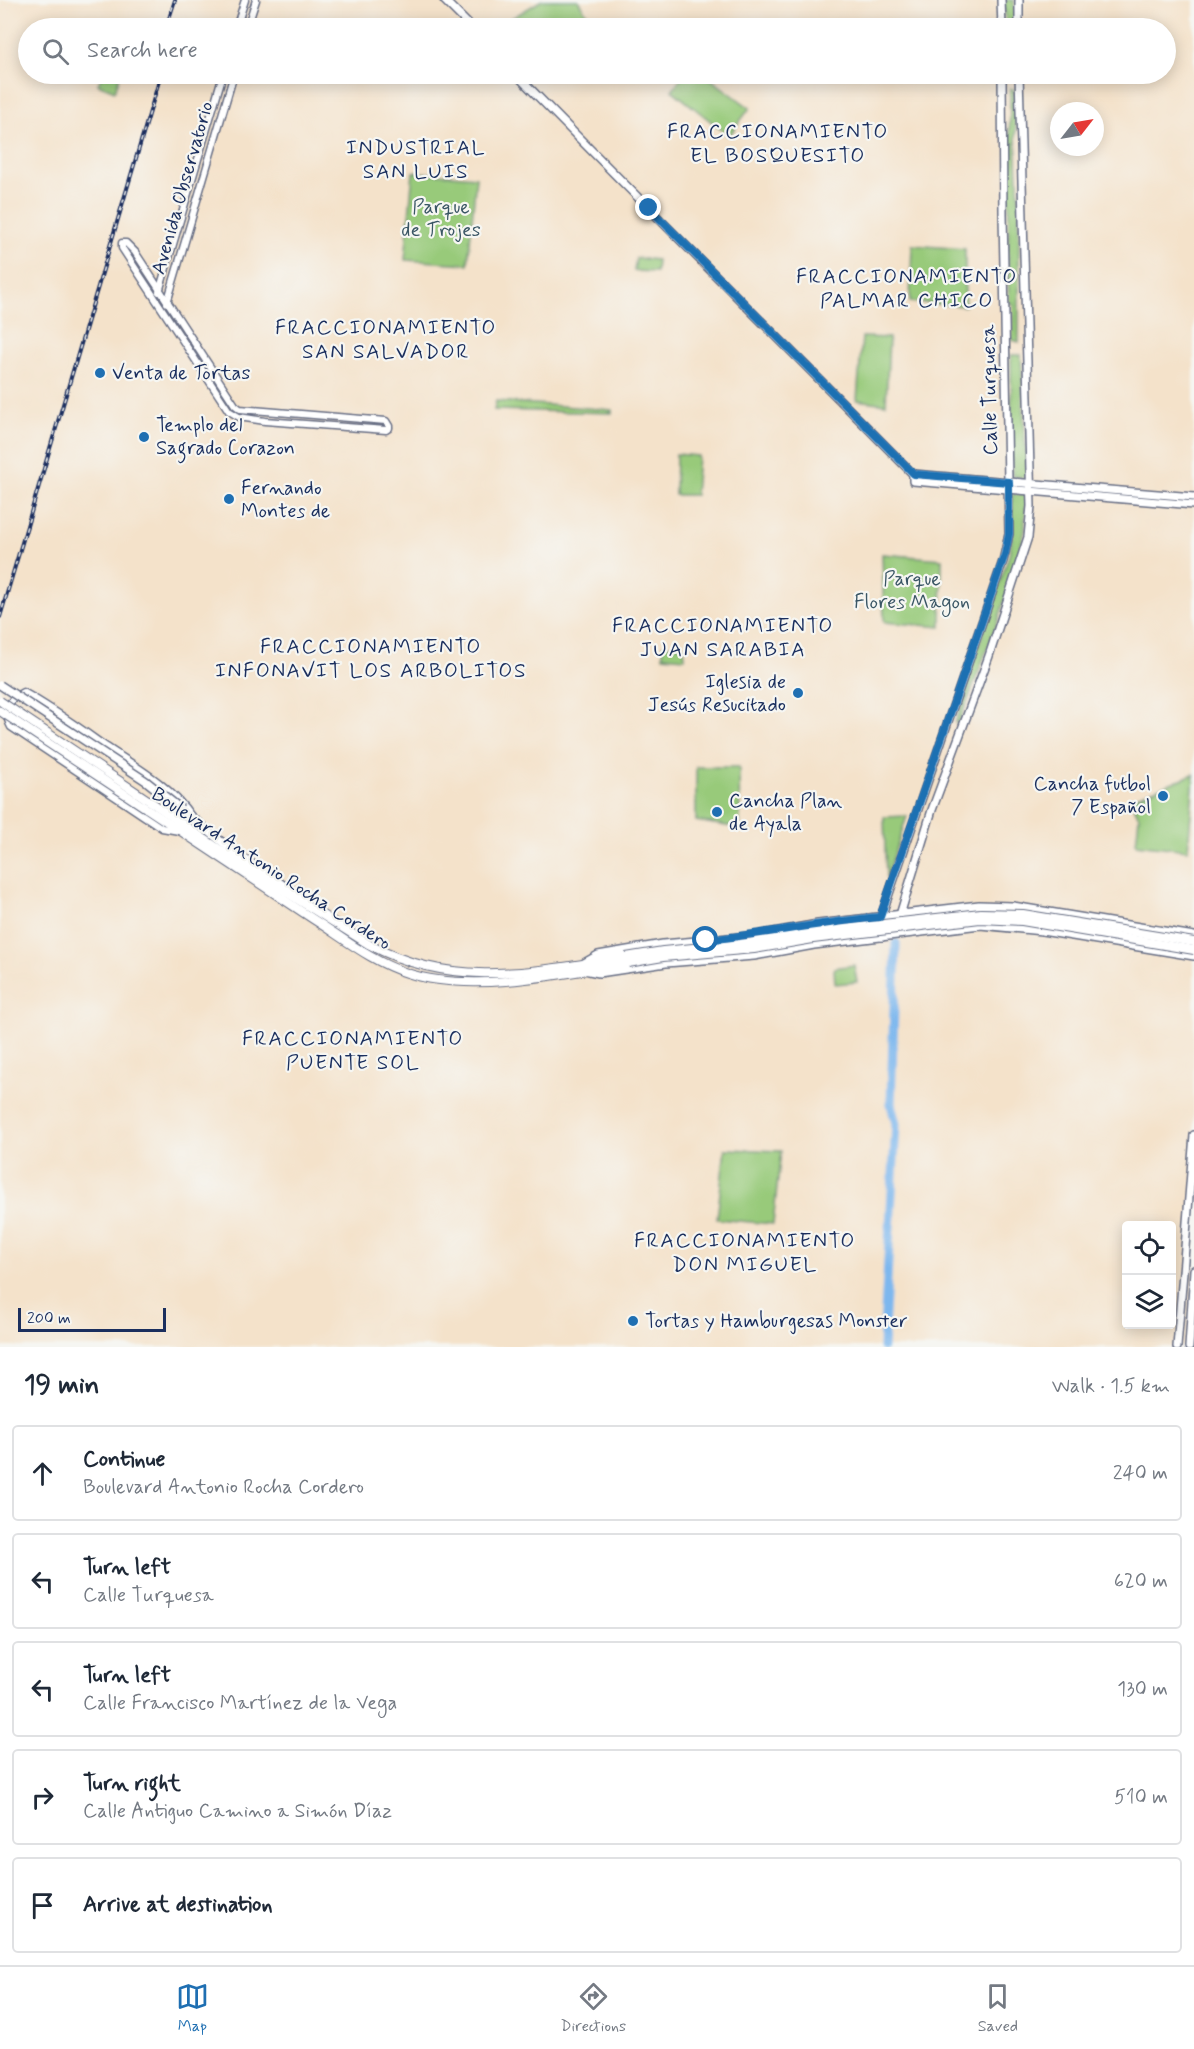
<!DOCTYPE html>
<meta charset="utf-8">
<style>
body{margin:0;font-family:Mynerve,sans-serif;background:#f2f2f3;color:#1f2937}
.controls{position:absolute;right:18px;bottom:18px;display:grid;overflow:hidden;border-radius:6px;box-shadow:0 3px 15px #0003}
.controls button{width:54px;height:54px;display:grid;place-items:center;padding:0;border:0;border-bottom:2px solid #e0e1e3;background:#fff;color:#1f2937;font:30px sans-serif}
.compass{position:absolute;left:1050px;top:102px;width:54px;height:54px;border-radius:50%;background:#fff;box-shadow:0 3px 15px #0003;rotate:59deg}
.scale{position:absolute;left:18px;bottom:15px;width:148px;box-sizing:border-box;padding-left:6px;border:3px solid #1b2f5e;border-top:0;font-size:16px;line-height:21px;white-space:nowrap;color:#1b2f5e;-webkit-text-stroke:4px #f6f6f2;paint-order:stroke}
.stop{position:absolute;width:18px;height:18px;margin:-14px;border:4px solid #1f6fb2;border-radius:50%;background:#fff}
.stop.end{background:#1f6fb2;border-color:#fff;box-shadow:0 2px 6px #0008}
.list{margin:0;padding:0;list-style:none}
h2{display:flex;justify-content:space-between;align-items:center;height:78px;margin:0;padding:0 24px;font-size:26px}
h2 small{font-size:20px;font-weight:400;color:#747a83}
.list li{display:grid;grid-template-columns:39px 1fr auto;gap:18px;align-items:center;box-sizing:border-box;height:96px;margin:0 12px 12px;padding:0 12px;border:2px solid #e0e1e3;border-radius:6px}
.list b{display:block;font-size:22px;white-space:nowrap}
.list p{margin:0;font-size:20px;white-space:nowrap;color:#747a83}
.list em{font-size:20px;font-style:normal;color:#747a83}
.icon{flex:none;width:33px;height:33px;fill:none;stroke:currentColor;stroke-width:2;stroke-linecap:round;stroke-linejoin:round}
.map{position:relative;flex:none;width:1194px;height:1347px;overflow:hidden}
.search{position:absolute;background:#fff;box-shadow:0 3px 15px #0003;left:18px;right:18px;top:18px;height:66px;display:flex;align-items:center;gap:15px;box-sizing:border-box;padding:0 21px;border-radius:33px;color:#747a83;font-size:22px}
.sheet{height:618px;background:#fff}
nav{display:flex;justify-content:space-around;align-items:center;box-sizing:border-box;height:84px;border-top:2px solid #e0e1e3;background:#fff;font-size:16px;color:#747a83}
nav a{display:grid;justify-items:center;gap:3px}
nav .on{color:#1f6fb2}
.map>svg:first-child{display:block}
.green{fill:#98ca7a;stroke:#5a7c6c;stroke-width:1.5}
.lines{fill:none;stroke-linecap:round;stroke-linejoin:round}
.river{stroke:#7db7ee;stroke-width:9}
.tertiary-casing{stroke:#676e84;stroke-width:9}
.secondary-casing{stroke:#676e84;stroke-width:10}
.trunk-casing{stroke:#676e84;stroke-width:10}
.tertiary{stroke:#fff;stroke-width:6}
.secondary{stroke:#fff;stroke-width:7}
.trunk{stroke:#fff;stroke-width:8}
.rail-casing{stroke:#1b2f5e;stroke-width:4}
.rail{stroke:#f6f6f2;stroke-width:1.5;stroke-dasharray:4.5;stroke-linecap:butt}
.secondary-bridge-casing{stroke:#676e84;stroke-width:10;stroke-linecap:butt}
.trunk-bridge-casing{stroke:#676e84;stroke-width:10;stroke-linecap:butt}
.secondary-bridge{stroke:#fff;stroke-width:7}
.trunk-bridge{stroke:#fff;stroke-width:8}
.route{stroke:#1f6fb2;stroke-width:8}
.poi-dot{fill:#1f6fb2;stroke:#f6f6f2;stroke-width:2}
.labels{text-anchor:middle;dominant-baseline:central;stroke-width:4.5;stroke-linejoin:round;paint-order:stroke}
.street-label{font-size:20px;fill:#1b2f5e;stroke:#f6f6f2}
.park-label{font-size:20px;fill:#3a5665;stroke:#f6f6f2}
.poi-label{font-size:20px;fill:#1b2f5e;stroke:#f6f6f2;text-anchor:start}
.neighbourhood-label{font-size:21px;letter-spacing:1.5px;fill:#1b2f5e;stroke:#f6f6f2}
</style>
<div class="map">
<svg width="1194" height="1347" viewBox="0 0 1194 1347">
<rect width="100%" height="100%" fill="#f6f6f2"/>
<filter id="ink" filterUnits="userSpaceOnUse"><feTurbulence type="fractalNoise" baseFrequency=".0167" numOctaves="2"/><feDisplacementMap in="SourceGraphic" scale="12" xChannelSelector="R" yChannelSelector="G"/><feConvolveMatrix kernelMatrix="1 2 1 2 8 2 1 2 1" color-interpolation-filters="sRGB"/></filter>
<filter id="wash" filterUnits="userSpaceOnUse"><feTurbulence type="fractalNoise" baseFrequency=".008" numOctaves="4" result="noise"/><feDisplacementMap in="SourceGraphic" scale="24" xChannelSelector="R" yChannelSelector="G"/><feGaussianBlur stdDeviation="1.35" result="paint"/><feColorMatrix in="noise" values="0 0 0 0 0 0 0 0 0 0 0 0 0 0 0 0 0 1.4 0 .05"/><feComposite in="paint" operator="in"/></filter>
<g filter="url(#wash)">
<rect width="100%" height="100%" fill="#f4e2ca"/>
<g class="green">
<polygon points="542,0 578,0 594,25 588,28 511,28 507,21"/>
<polygon points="1004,0 1014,0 1016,28 1006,28"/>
<polygon points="103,74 120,76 115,91 98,84"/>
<polygon points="684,74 704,74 750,108 729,136 672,90"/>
<polygon points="1010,89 1014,89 1019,203 1019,342 1012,340 1013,304 1009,303 1008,277"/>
<polygon points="413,172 476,177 468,264 405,260"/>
<polygon points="912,245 965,249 965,306 910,302"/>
<polygon points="636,258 657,260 656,272 634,271"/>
<polygon points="862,337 889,338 886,404 857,400"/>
<polygon points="1011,355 1021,355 1027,478 1012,476"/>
<polygon points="496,401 612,410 612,413 494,410"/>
<polygon points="676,454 698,456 695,495 675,495"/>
<polygon points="1012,494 1026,495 1025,531 1016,563 999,618 959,723 955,723 967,690 974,660 1009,555 1013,532"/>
<polygon points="882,554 942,559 941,627 884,622"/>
<polygon points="663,645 684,646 685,658 663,656"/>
<polygon points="696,767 739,767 740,828 696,821"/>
<polygon points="1194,774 1188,850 1136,844 1139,817 1130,799"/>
<polygon points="907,816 886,879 884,817"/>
<polygon points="854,965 857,982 835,984 834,968"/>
<polygon points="725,1149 781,1151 773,1224 717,1219"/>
</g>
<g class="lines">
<polyline class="river" points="883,1347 896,1124 891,1104 896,943"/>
</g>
</g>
<g filter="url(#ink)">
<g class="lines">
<defs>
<g id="tertiary">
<polyline points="236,28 245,0"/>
<polyline points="247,28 256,0"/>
<polygon points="122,243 126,243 135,252 235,405 240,409 386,421 389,426 389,428 386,430 265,421 239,417 229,411 122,248"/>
<polyline points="159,292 223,74"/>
<polyline points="167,303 234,74"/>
<path d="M179 831 162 828 11 727C3 712 8 699 23 692 52 708 78 727 105 746 135 766 170 785 191 816"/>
</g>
<g id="secondary">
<polyline points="444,0 472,28"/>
<polyline points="1001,0 1002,28"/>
<polyline points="1019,28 1019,0"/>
<path d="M516 74C647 208 781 340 913 474V481L1194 505"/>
<polyline points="913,474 1194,497"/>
<polyline points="181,809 233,851 301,897 308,905"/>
<polyline points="902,934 900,915 932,810 989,656 1028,537 1031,506 1019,74"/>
<polyline points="882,937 881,917 1003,561 1009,534 1003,214 1002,74"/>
<polyline points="584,963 598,955 663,944 752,936 818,924 979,905 1013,906 1194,936"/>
<polyline points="589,971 599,973 666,963 754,956 814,945 980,925 1042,931 1194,956"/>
<polyline points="1177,1347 1194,1135"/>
<polyline points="1189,1347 1194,1270"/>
</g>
<g id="trunk">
<path d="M151 802 232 858 370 945C455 990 536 971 626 957"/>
<path d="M146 808C202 845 257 882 313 919 343 938 372 962 407 973 470 994 564 974 628 963"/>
</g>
</defs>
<use href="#tertiary" class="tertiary-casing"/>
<use href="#secondary" class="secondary-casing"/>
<use href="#trunk" class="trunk-casing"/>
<use href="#tertiary" class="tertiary"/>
<use href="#secondary" class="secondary"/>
<use href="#trunk" class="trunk"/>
<defs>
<g id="rail">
<polyline points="166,28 175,0"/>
<polyline points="0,617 161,74"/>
</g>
</defs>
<use href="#rail" class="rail-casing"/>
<use href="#rail" class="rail"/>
<defs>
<polyline id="secondary-bridge" points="0,685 146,781 181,809"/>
<g id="trunk-bridge">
<polyline points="0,701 151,802"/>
<polyline points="0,711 146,808"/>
<polyline points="626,957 663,951 752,942 812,932 981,913 1023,914 1194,942"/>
<polyline points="628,963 663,957 754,949 813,939 980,919 1022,921 1194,950"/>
</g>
</defs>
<use href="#secondary-bridge" class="secondary-bridge-casing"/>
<use href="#trunk-bridge" class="trunk-bridge-casing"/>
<use href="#secondary-bridge" class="secondary-bridge"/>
<use href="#trunk-bridge" class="trunk-bridge"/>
</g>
</g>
<g class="lines" filter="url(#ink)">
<path class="route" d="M649 208 914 474 1009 482V534L1005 554 880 917C822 922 765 934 706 940"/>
</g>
<g class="poi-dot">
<circle cx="100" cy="373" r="6"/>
<circle cx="144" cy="437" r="6"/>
<circle cx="229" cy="499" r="6"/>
<circle cx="798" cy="693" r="6"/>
<circle cx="1163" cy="796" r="6"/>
<circle cx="717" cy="812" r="6"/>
<circle cx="633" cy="1321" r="6"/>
</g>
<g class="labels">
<g class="street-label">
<text transform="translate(183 188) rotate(-74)">Avenida Observatorio</text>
<text transform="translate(990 390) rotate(-91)">Calle Turquesa</text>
<text transform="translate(271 869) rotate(33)">Boulevard Antonio Rocha Cordero</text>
</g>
<g class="park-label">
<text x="441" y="207">Parque<tspan x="441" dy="23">de Trojes</tspan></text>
<text x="912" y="579">Parque<tspan x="912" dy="23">Flores Magon</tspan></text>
</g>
<g class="poi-label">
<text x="112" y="373">Venta de Tortas</text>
<text x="156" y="425">Templo del<tspan x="156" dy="23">Sagrado Corazon</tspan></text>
<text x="241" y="488">Fernando<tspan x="241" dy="23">Montes de</tspan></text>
<text x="786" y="682" text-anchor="end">Iglesia de<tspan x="786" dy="23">Jesús Resucitado</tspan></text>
<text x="1151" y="784" text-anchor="end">Cancha futbol<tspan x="1151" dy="23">7 Español</tspan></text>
<text x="729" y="801">Cancha Plan<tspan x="729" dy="23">de Ayala</tspan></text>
<text x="645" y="1321">Tortas y Hamburgesas Monster</text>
</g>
<g class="neighbourhood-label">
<text x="778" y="132">FRACCIONAMIENTO<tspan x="778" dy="24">EL BOSQUESITO</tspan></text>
<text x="416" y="148">INDUSTRIAL<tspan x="416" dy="24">SAN LUIS</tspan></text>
<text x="907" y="277">FRACCIONAMIENTO<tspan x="907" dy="24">PALMAR CHICO</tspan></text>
<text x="386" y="328">FRACCIONAMIENTO<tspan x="386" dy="24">SAN SALVADOR</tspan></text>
<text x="723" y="626">FRACCIONAMIENTO<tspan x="723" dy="24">JUAN SARABIA</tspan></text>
<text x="371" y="647">FRACCIONAMIENTO<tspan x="371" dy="24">INFONAVIT LOS ARBOLITOS</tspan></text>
<text x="353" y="1039">FRACCIONAMIENTO<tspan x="353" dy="24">PUENTE SOL</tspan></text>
<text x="745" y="1241">FRACCIONAMIENTO<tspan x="745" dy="24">DON MIGUEL</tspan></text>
</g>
</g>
</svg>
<div class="controls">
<button><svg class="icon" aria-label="locate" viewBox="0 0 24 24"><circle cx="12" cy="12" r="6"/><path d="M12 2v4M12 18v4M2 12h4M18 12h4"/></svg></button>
<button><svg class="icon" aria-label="layers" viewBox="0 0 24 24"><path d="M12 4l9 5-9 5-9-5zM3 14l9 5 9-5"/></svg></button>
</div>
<svg class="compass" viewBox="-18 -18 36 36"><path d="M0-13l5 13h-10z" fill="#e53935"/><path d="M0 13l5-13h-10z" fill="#747a83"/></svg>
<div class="scale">200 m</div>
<div class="stop" style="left:706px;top:940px"></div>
<div class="stop end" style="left:649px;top:208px"></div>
<div class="search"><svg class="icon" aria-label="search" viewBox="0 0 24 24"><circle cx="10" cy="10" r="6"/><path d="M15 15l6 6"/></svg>Search here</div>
</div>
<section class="sheet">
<h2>19 min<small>Walk · 1.5 km</small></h2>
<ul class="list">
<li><svg class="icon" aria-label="ahead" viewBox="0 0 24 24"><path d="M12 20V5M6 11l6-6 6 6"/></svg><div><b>Continue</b><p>Boulevard Antonio Rocha Cordero</p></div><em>240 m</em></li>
<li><svg class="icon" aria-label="left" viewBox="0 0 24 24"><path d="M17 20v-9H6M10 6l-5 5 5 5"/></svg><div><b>Turn left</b><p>Calle Turquesa</p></div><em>620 m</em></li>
<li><svg class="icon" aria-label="left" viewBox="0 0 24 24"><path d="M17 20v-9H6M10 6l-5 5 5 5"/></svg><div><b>Turn left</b><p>Calle Francisco Martínez de la Vega</p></div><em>130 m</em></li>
<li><svg class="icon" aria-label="right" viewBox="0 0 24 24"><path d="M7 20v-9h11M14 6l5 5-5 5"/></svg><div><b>Turn right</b><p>Calle Antiguo Camino a Simón Díaz</p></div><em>510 m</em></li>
<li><svg class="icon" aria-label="arrive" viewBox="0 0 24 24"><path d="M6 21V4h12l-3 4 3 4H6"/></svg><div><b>Arrive at destination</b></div></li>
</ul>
</section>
<nav>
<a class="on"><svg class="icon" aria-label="map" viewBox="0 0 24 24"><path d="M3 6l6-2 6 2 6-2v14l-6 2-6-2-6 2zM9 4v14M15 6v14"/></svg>Map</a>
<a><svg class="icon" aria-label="directions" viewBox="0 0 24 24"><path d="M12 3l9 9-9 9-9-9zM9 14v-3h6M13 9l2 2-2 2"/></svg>Directions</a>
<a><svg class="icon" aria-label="saved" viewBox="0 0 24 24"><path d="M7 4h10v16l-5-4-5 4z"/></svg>Saved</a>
</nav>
